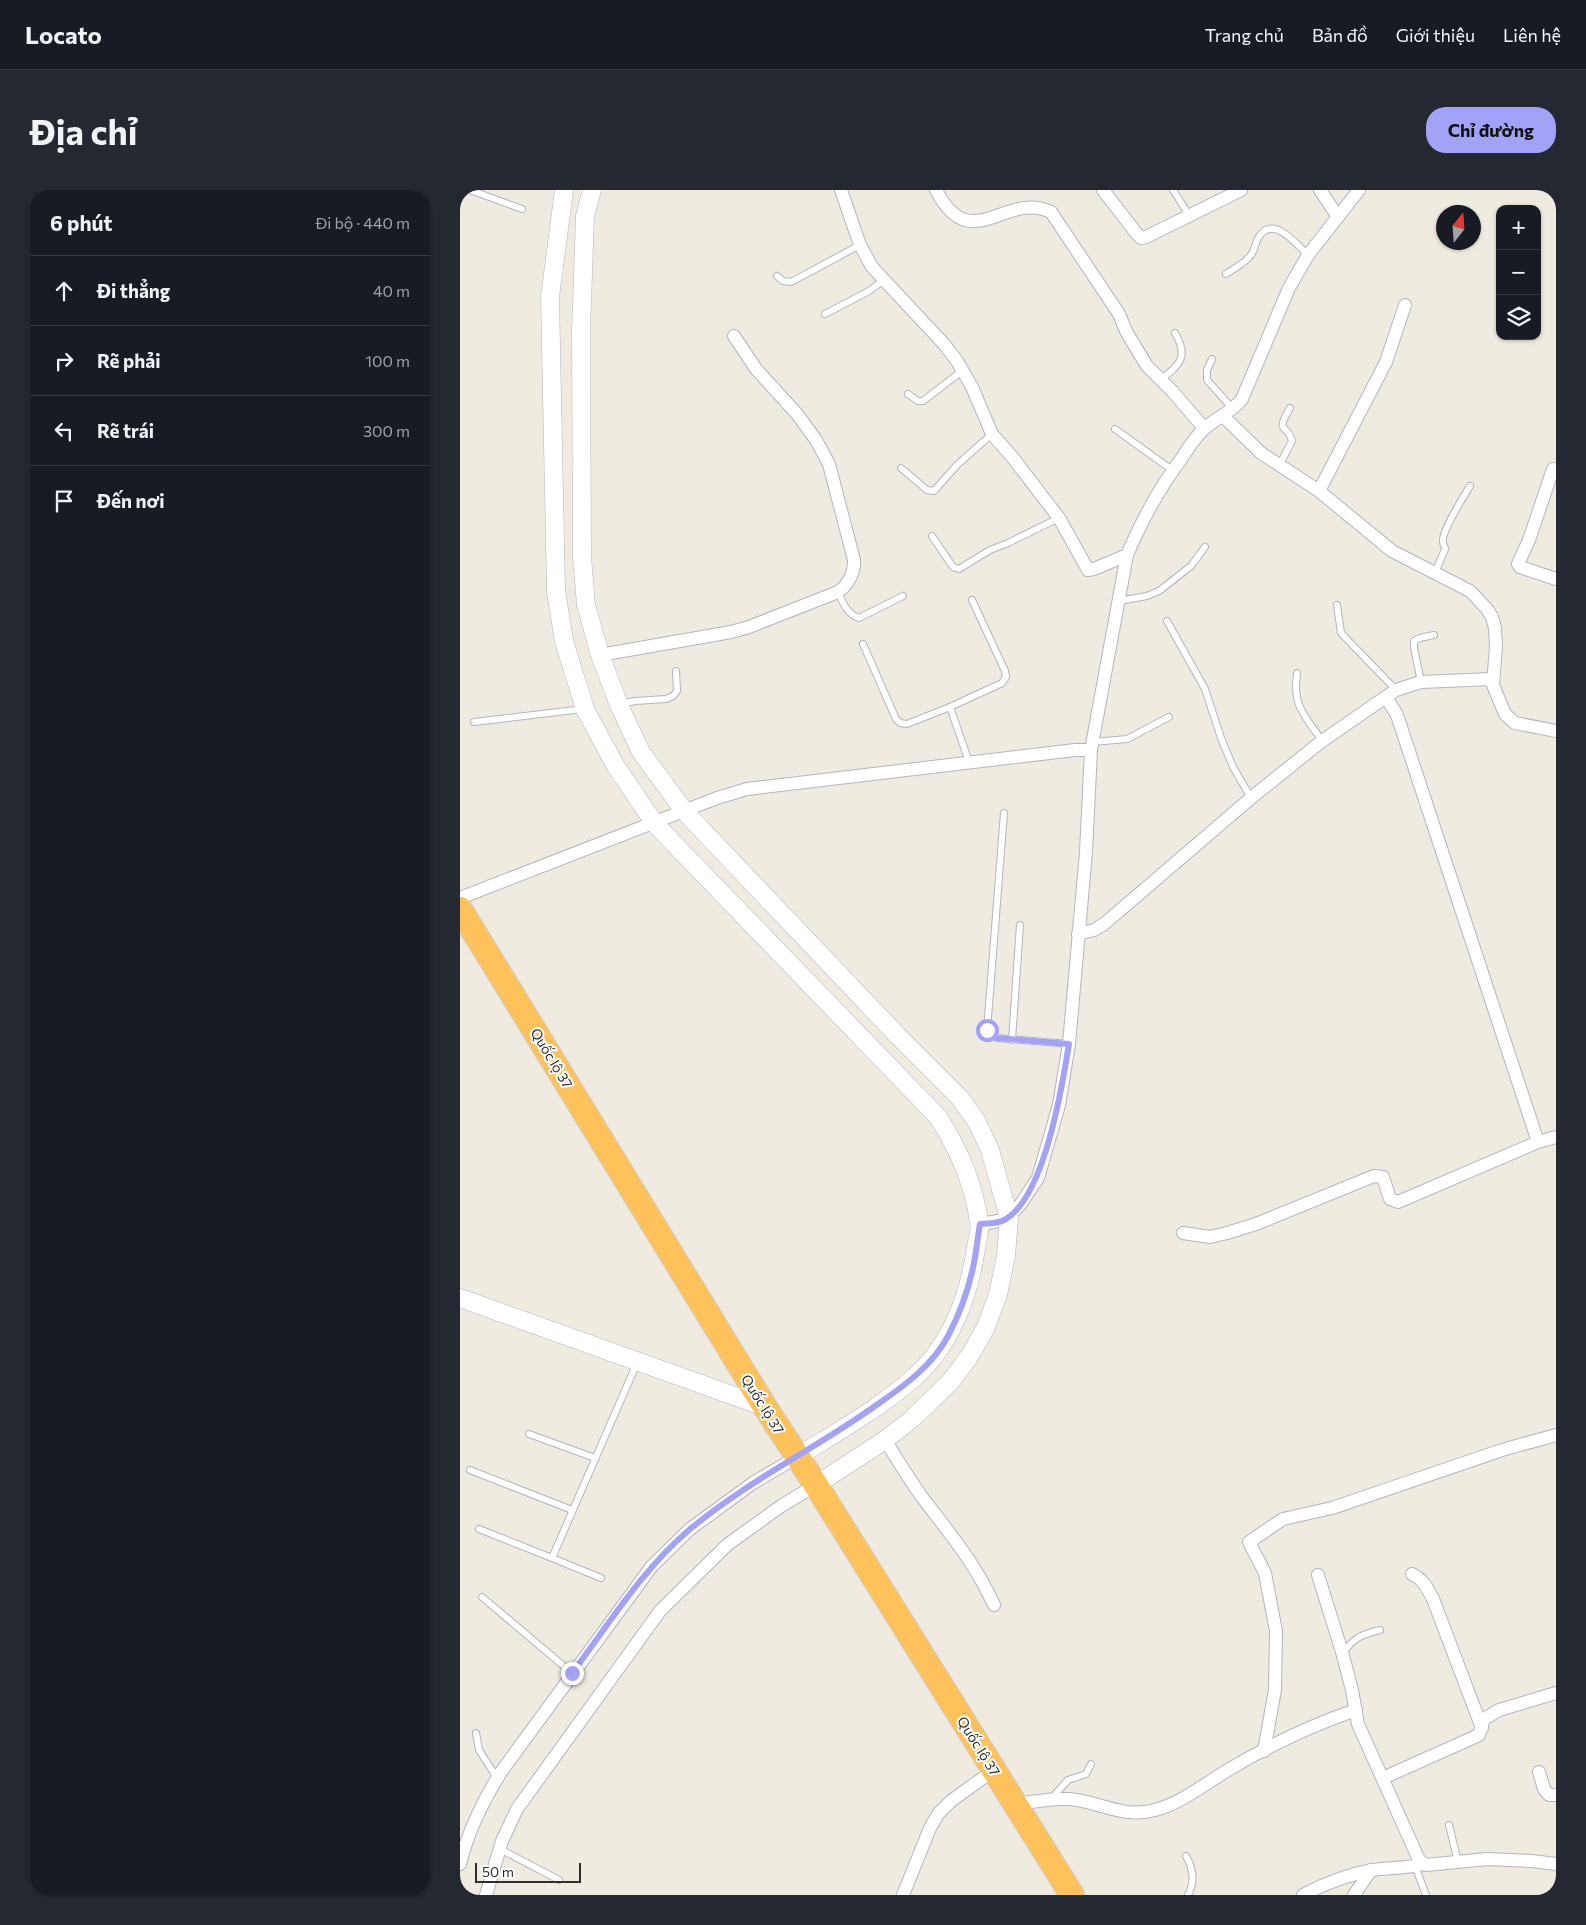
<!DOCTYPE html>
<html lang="vi">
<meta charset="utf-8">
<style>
body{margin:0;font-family:Commissioner,sans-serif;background:#242831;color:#f1f3f6}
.controls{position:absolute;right:15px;top:15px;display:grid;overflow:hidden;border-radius:10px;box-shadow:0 1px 4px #0004}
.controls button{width:45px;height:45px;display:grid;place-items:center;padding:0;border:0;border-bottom:1px solid #363941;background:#171b24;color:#f1f3f6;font:25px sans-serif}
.compass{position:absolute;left:976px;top:15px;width:45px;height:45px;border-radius:50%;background:#171b24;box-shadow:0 1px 4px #0004;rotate:17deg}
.scale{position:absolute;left:15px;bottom:12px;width:106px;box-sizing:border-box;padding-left:5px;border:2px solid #2e2e2e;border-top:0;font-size:14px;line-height:18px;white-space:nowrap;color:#2e2e2e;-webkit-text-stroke:4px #fff;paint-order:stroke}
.stop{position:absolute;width:15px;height:15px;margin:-11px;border:4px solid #a2a2f9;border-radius:50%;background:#fff}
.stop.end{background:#a2a2f9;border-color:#fff;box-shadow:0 1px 5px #0008}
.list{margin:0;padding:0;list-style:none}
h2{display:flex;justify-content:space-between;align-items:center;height:65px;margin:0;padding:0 20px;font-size:21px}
h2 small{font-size:16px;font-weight:400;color:#9ea1a6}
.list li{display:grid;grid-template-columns:32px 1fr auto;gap:15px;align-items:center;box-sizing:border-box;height:70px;padding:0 20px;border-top:1px solid #363941}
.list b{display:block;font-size:19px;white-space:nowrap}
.list em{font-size:16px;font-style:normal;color:#9ea1a6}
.icon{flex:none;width:28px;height:28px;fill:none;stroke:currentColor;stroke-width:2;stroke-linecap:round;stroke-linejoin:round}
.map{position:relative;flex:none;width:1096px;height:1705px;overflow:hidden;border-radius:20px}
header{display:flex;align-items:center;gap:30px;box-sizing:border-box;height:70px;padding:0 25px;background:#171b24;border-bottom:1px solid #363941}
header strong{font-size:24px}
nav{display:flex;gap:28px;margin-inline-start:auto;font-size:18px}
.intro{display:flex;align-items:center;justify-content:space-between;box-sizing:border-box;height:120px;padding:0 30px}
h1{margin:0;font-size:35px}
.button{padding:12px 22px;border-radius:20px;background:#a2a2f9;color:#111;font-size:18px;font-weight:700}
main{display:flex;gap:30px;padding:0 30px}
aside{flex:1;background:#171b24;border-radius:20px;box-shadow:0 1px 4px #0004}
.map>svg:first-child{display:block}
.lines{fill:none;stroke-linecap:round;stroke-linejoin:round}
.lane-casing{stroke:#b4b4c1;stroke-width:8}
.street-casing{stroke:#b4b4c1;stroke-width:14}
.secondary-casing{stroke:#b4b4c1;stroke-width:19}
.highway-casing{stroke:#cdcdcd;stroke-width:26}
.lane{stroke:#fff;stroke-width:6}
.street{stroke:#fff;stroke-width:12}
.secondary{stroke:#fff;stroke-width:18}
.highway{stroke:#ffc25b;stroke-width:24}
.route{stroke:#a2a2f9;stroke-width:6}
.labels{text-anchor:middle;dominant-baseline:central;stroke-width:4;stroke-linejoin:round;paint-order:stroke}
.street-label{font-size:14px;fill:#2e2e2e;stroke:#fff}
</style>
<header>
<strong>Locato</strong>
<nav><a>Trang chủ</a><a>Bản đồ</a><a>Giới thiệu</a><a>Liên hệ</a></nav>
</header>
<div class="intro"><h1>Địa chỉ</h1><a class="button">Chỉ đường</a></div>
<main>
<aside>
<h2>6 phút<small>Đi bộ · 440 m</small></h2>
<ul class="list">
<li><svg class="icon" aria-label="ahead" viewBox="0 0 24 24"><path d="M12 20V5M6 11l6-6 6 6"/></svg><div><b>Đi thẳng</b></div><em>40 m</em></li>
<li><svg class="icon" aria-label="right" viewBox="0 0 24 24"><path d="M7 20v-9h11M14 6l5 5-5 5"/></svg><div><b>Rẽ phải</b></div><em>100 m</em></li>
<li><svg class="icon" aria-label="left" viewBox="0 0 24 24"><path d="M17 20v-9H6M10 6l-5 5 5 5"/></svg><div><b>Rẽ trái</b></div><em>300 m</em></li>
<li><svg class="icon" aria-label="arrive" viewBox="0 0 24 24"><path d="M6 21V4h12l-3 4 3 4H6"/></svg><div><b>Đến nơi</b></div></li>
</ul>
</aside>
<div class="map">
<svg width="1096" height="1705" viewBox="0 0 1096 1705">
<rect width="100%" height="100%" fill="#efebe0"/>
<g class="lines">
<defs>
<g id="lane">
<polyline points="10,0 62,19"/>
<polyline points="713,0 729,25"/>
<path d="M766 84C775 78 785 73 791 65 796 58 795 50 801 44 816 27 837 55 848 65"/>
<polyline points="317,86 323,91 331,92 400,55"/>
<polyline points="365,124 409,101 424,90"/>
<polyline points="752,169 747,180 747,190 773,219"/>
<path d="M700 190C720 175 729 167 715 143"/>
<polyline points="448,204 458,211 463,211 502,181"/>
<polyline points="655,239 712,280"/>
<path d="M820 274 832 251C828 233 814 245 830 218"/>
<polyline points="441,278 467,300 474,301 497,275 532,244"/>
<polyline points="472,346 493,377 499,379 530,360 548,353 599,328"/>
<path d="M975 383 985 359C985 357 983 354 983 352 981 342 1004 306 1010 296"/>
<path d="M378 402C383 413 387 424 399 428L443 406"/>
<polyline points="659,411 687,406 699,401 731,376 745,357"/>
<polyline points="877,415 881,443 936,500"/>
<polyline points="707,431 745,499 761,548 773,577 791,608"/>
<polyline points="403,454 436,529 440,533 447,534 490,517 542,493 546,487 545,481 512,410"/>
<path d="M837 483C832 517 845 525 862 551"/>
<polyline points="961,492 954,458 954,451 960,448 974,445"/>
<polyline points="160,514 175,511 206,509 213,506 217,501 216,481"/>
<polyline points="490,517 509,572"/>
<polyline points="14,532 123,519"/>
<polyline points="633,552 667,549 709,527"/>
<polyline points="544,623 527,840 537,848 609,854"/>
<polyline points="552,850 560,735"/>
<polyline points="69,1244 135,1268"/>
<polyline points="10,1280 112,1320"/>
<polyline points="19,1339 92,1368"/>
<polyline points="141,1388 92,1368 177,1173"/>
<polyline points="22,1407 112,1483"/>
<path d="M883 1464C892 1448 903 1444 920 1440"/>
<polyline points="16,1543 19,1560 37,1588"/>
<polyline points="591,1609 608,1590 626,1584 631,1574"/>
<polyline points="989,1635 998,1672"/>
<polyline points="40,1659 99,1690"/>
<path d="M726 1666C733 1678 735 1692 728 1705"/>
<polyline points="955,1676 966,1705"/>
</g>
<g id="street">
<polyline points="381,0 400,55 412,77 483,153 497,171 512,197 532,244 553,268 599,328 628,380 634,379 667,365"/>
<path d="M476 0C511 68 546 0 591 22L659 124 667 143 687 176 713 202 744 238"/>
<polyline points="643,0 677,44 681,48 686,47 781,0"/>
<polyline points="860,0 878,27"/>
<polyline points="763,226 801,263 859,301 932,361 1010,401 1027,419 1032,427 1035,438 1036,456 1033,495 1045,524 1055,533 1096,541"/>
<polyline points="1093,279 1069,350 1058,374 1060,377 1096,389"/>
<polyline points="859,301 926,172 945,115"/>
<path d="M140 465 271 442 289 437 378 402C388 395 395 382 394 370L369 274 356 250 337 224 296 179 274 146"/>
<polyline points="926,507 937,525 1078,952"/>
<path d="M0 708 257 608 287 599 615 560H631L667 365C682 330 699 298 722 268 728 258 735 248 743 240 755 228 771 223 782 209L829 98 848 65 899 0"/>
<polyline points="618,744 634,740 644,734 791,608 862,551 936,500 961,492 1032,489"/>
<polyline points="520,1034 545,1030 560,1015 578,988 599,915 609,854 626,662 631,560"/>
<polyline points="723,1043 750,1047 767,1043 796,1034 914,986 923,987 930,1009 938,1012 1078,952 1096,947"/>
<path d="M425 1250C437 1269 449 1289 462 1307 490 1344 515 1373 534 1415"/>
<path d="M952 1384C964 1390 967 1398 973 1409L1022 1538"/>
<polyline points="858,1385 882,1462 892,1500 898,1534 959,1670 966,1675 1027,1669 1072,1671 1096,1674"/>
<polyline points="804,1561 815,1500 816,1441 805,1383 789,1352 823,1329 872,1318 1042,1260 1096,1245"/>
<polyline points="1079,1582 1084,1599 1089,1605 1096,1605"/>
<polyline points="923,1588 1019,1545 1024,1529 1039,1520 1096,1503"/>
<path d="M555 1614C573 1612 591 1608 609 1609 639 1611 662 1629 695 1620 721 1613 745 1594 768 1580 808 1556 852 1535 896 1520"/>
<path d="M0 1674C8 1641 23 1611 41 1582L192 1376 230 1339 293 1293 337 1267"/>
<polyline points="26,1705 42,1651 57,1619 200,1421 267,1355 321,1316 356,1295"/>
<polyline points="443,1705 470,1638 478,1624 491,1611 534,1580"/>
<path d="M843 1705C864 1694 890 1684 913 1680 930 1677 946 1679 963 1674"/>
<polyline points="894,1705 911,1680"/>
</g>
<g id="secondary">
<path d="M104 0 90 107 96 401 104 451 125 519 155 575 195 634 478 927C498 958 514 995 519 1032 521 1040 517 1050 516 1058 509 1105 492 1153 456 1186 420 1218 377 1242 337 1267"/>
<polyline points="132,0 125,26 121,141 122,367 126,415 140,465 159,515 181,562 225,622 438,846 500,908 517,932 530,960 549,1028 546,1066 538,1105 525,1139 509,1167 491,1191 452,1229 425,1250 356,1295"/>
<polyline points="0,1108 305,1217"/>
</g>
<polyline id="highway" points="0,719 305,1217 356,1295 612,1705"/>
</defs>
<use href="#lane" class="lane-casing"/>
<use href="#street" class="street-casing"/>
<use href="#secondary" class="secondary-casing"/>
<use href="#highway" class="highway-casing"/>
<use href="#lane" class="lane"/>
<use href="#street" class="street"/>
<use href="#secondary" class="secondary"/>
<use href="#highway" class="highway"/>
</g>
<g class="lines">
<path class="route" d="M112 1483C149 1434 182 1380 229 1340 287 1291 357 1258 418 1214 444 1196 473 1175 488 1146 498 1127 507 1104 512 1082 516 1067 517 1050 520 1034 529 1033 539 1034 546 1029 585 1005 602 897 609 854L537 848 531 845 527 840"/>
</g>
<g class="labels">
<g class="street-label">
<text transform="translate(92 868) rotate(59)">Quốc lộ 37</text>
<text transform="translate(303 1214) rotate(58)">Quốc lộ 37</text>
<text transform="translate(519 1556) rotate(58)">Quốc lộ 37</text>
</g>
</g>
</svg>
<div class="controls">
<button>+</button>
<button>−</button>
<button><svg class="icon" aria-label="layers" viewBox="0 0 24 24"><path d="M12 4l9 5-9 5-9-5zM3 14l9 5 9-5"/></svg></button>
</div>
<svg class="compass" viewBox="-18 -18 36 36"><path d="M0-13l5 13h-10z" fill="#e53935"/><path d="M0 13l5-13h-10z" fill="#9ea1a6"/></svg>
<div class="scale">50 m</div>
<div class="stop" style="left:527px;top:840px"></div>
<div class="stop end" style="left:112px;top:1483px"></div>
</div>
</main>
